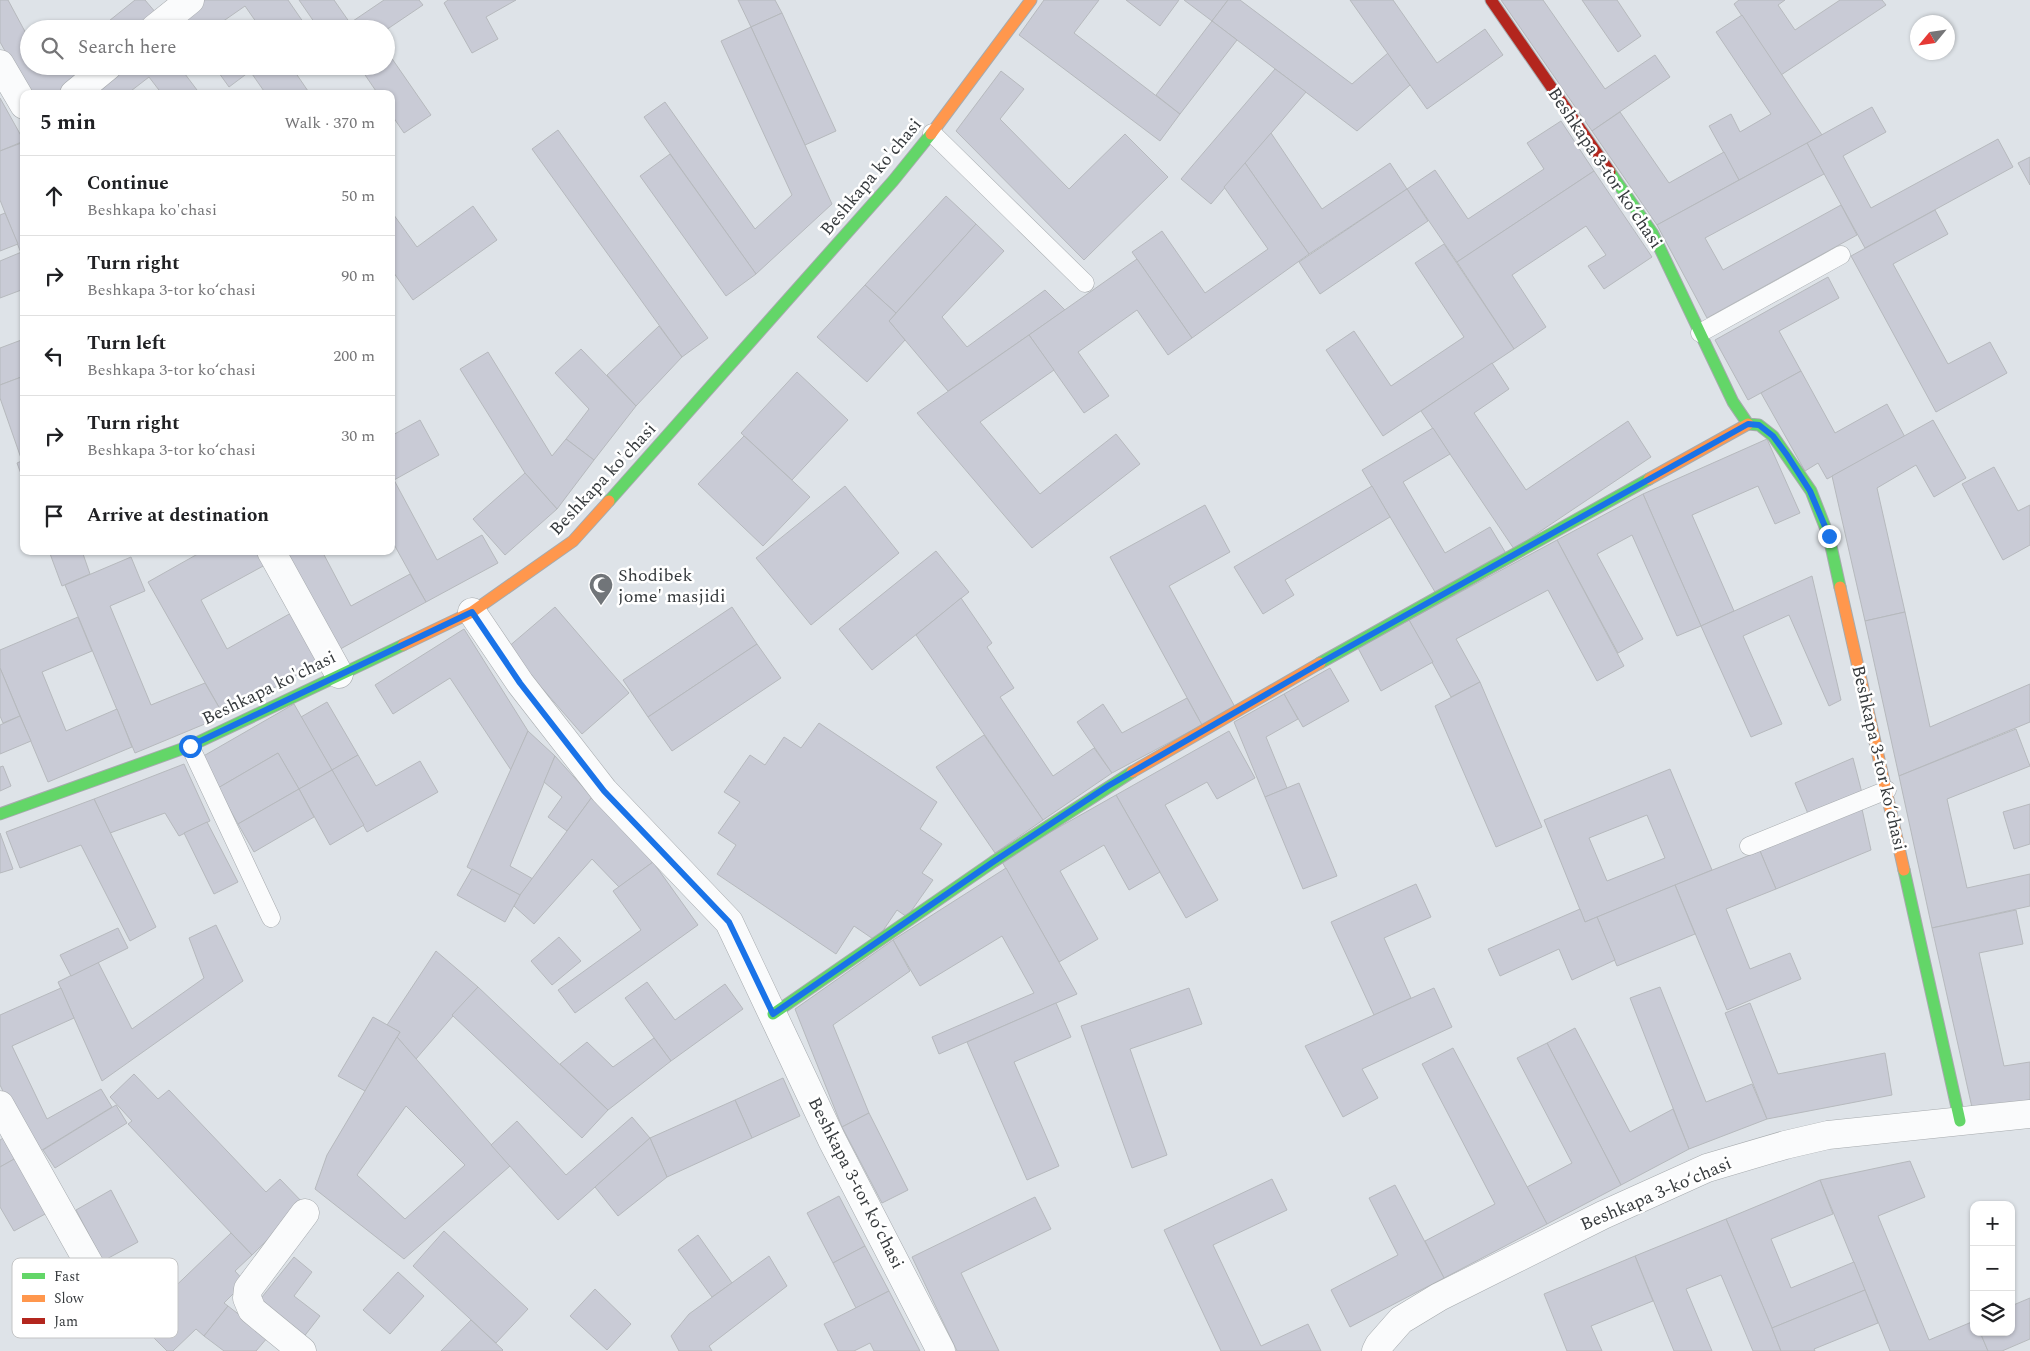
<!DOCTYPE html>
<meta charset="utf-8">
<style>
body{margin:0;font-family:Spectral,serif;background:#f2f2f2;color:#202124}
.controls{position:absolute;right:15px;bottom:15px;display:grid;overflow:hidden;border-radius:10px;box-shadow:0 1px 4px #0004}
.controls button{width:45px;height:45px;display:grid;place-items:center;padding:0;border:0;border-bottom:1px solid #e0e0e0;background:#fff;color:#202124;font:25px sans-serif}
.compass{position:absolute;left:1910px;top:15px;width:45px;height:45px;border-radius:50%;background:#fff;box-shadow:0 1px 4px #0004;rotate:241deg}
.stop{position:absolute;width:15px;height:15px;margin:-11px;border:4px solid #1a73e8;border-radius:50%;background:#fff}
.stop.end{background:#1a73e8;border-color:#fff;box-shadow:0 1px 5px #0008}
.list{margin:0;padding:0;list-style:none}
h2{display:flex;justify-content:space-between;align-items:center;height:65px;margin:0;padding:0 20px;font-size:21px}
h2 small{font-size:16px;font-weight:400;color:#757577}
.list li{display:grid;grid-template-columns:32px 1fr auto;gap:15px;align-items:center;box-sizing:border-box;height:80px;padding:0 20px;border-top:1px solid #e0e0e0}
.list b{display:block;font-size:19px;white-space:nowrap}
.list p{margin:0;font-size:16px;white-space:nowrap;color:#757577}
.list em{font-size:16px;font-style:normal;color:#757577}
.icon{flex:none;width:28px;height:28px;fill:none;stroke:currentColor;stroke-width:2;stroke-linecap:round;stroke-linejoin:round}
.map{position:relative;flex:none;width:2030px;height:1351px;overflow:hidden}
.search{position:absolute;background:#fff;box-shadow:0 1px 4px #0004;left:20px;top:20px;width:375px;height:55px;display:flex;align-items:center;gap:12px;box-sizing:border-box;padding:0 18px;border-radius:28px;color:#757577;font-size:19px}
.panel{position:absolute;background:#fff;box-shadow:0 1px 4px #0004;left:20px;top:90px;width:375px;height:465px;border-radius:10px}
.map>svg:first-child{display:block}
.building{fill:#c9cbd6;stroke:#b6b9bd;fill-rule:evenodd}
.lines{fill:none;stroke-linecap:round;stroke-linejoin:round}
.lane-casing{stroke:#a6aaad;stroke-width:19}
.street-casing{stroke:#a6aaad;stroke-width:29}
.fast-casing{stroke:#a6aaad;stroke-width:13}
.slow-casing{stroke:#a6aaad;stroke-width:13}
.jam-casing{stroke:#a6aaad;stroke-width:13}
.lane{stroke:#fafbfc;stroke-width:18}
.street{stroke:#fafbfc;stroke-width:28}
.fast{stroke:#63d668;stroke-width:11}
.slow{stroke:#ff974d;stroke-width:11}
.jam{stroke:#b3261e;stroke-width:11}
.route{stroke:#1a73e8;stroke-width:6}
.labels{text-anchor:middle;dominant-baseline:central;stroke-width:5;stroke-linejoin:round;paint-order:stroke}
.street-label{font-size:18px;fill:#363a3d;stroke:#fff}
.poi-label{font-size:18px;fill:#363a3d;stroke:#fff;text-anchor:start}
.key{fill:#fff;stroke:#c3c4c5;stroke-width:1}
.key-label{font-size:14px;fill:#363a3d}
</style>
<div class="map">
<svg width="2030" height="1351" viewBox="0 0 2030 1351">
<rect width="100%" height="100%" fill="#dee3e8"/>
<g class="building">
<polygon points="0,0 8,0 29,39 29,66 44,66 46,71 53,66 104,66 70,94 29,94 0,42"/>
<polygon points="135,0 145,0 162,20 151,29 99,29"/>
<polygon points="202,0 288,0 308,29 261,29 245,6 212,29 161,29"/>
<polygon points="299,0 334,0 350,23 384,0 419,0 423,5 386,30 319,29"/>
<polygon points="448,0 516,0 486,17 498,39 472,53 444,3"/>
<polygon points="738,0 775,0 782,13 751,27"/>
<polygon points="1044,0 1099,0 1074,33 1180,114 1160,141 1019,35"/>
<polygon points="1126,0 1179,0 1160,26"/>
<polygon points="1184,0 1228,0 1212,21"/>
<polygon points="1228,0 1240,0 1352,84 1388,53 1410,85 1357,131 1212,21"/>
<polygon points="1350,0 1393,0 1437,63 1485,29 1503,55 1427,109"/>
<polygon points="1501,0 1543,0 1605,89 1655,55 1670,77 1592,131"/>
<polygon points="1582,0 1617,0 1641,36 1618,52"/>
<polygon points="1739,0 1785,0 1778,5 1795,30 1840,0 1882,0 1886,5 1781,75 1734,4"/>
<polygon points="782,13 836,131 805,145 751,27"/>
<polygon points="1742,15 1822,135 1739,180 1709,126 1731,114 1740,132 1771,114 1716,32"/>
<polygon points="1212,21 1237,40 1180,114 1156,95"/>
<polygon points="751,27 832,204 756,274 644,117 665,102 755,229 792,195 721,41"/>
<polygon points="386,50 431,115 404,133 391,114 391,94 378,94 359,66 386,66"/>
<polygon points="113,66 179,66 200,94 162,94 149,77 127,94 78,94"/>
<polygon points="214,66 257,66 229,87"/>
<polygon points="257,66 291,66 310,94 266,94 250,71"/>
<polygon points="1275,69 1306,92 1211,204 1181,179"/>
<polygon points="1001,71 1024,89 1000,119 1069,189 1125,134 1168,177 1084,260 956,131"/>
<polygon points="0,98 24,141 0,151"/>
<polygon points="1872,107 1886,132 1843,156 1871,208 1998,139 2013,167 1865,248 1807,143"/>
<polygon points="1620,112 1669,183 1724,152 1739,180 1657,225 1592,131"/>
<polygon points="1561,121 1594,171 1457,262 1407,189 1435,170 1468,219 1544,169 1527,143"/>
<polygon points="558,130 708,338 682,357 532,149"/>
<polygon points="1271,133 1322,209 1390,163 1407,189 1309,254 1245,163"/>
<polygon points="24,142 24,251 21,253 0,200 0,151"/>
<polygon points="1807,143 1824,174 1705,238 1723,270 1841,205 1857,235 1707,318 1657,225"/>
<polygon points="670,154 756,274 726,296 640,176"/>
<polygon points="2030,157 2030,185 2018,163"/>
<polygon points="1245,163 1309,254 1192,338 1132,252 1162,231 1205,293 1268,249 1224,187"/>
<polygon points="1594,171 1652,257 1604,289 1588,266 1606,255 1586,226 1512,275 1546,327 1514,349 1457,262"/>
<polygon points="1407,189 1428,221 1320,294 1299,262"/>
<polygon points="946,196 976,224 896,313 865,285"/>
<polygon points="473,206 497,240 413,300 391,269 391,211 417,247"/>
<polygon points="1935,210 1948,234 1893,264 1948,364 1990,342 2007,373 1936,412 1851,256"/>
<polygon points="5,213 18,244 0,251 0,215"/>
<polygon points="976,224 1004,251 942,317 967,347 1045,290 1065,310 948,391 889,321"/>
<polygon points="1444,244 1514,349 1383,436 1326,350 1354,331 1391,386 1464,337 1415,263"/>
<polygon points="24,251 24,289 0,298 0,261"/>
<polygon points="1137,259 1192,338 1168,355 1137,310 1078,352 1109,396 1084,413 1029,335"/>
<polygon points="1828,277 1839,298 1779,331 1801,371 1748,400 1715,340"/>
<polygon points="865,285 896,313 889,321 905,340 867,382 817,337"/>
<polygon points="659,326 682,357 636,406 607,375"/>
<polygon points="1029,335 1054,370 980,422 1040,494 1116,434 1140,464 1032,548 917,413"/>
<polygon points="24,339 24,376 0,385 0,348"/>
<polygon points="581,349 636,406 594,460 566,439 589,409 555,373"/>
<polygon points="488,352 552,456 566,439 594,460 557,509 525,473 460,369"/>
<polygon points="1492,363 1509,389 1474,413 1526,490 1628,421 1651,457 1514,549 1421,411"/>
<polygon points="1801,371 1835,433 1887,404 1905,437 1827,479 1818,463 1805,471 1761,393"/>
<polygon points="797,372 848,420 792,480 741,433"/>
<polygon points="24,376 24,460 22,461 0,398 0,385"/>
<polygon points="420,420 439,455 394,480 437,560 482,535 498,563 426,602 391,539 391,436"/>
<polygon points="1933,420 1966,478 1934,497 1916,465 1877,488 1905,612 1865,621 1832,476"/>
<polygon points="1433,428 1450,454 1403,482 1445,553 1490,527 1507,555 1438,597 1362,470"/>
<polygon points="744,436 810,497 763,546 698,484"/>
<polygon points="1767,439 1800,513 1775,524 1758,486 1692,515 1734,611 1701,626 1643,494"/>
<polygon points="24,460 24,482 17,463"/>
<polygon points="1994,467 2018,511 2030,505 2030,545 2003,560 1962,484"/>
<polygon points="525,473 557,509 505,555 473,519"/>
<polygon points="845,486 899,553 811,625 756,558"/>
<polygon points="1372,486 1390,517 1285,580 1294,595 1263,614 1234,567"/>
<polygon points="1643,494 1701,626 1677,636 1632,535 1597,554 1643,639 1618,653 1557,540"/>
<polygon points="1205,505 1230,552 1169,586 1235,707 1202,725 1110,557"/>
<polygon points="1557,540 1624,666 1597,681 1548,590 1456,639 1480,682 1451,697 1409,620"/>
<polygon points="49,551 82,551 90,574 62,586"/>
<polygon points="203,551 257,551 265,565 201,600 227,649 291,613 320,662 224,716 148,582"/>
<polygon points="277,551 322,551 351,606 410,574 426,602 333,653"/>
<polygon points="936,551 969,592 872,670 839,629"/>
<polygon points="131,557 145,591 110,606 151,705 205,683 224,716 135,753 65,585"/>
<polygon points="1812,576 1841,700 1829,706 1789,615 1743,636 1782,724 1751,737 1701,626"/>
<polygon points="961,598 992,643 987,647 1014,688 1000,697 1053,776 1094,748 1112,773 1043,820 916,635"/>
<polygon points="555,607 629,693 582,734 507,648"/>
<polygon points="732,607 757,644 648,717 623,680"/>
<polygon points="1905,612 1930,727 2030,684 2030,722 1899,776 1865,621"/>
<polygon points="78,617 92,651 42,672 66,731 117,709 132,747 48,782 0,668 0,650"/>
<polygon points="1409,620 1433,662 1381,691 1358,648"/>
<polygon points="464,629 528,731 511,770 450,678 393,714 375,685"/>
<polygon points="757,644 781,678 672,751 648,717"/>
<polygon points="0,668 20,716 3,723 0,716"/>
<polygon points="1330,668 1349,701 1303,727 1284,694"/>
<polygon points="1480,682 1542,827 1496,847 1435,706"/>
<polygon points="1284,694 1298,719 1266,737 1287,788 1265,797 1234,722"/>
<polygon points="1187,698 1202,725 1112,773 1077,722 1103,704 1122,733"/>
<polygon points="327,702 358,755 332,770 301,717"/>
<polygon points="294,704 332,770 299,789 278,753 218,788 200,758"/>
<polygon points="20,716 31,741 0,754 0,725"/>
<polygon points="819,723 937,802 920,829 942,844 922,873 933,880 907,917 897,910 876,941 854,926 836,954 717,874 736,845 718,833 740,802 724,792 750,755 765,765 784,737 801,748"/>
<polygon points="2016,729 2030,766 1947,799 1967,888 2030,874 2030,906 1932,928 1899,776"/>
<polygon points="528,731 555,756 510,866 533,879 520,895 467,867"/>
<polygon points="1229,731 1255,778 1217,799 1207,782 1165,805 1218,900 1186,918 1116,795"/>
<polygon points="984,735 1043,820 995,853 936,767"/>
<polygon points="278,753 299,789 238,824 218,788"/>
<polygon points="358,755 376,786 420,761 438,792 367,832 332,770"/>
<polygon points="555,756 592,797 567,831 548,817 562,797 544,782"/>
<polygon points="1853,758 1862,793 1809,816 1795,783"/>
<polygon points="184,764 210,821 179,836 165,813 110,833 94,799"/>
<polygon points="3,766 11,786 0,791 0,767"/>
<path d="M1670 769 1712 870 1585 922 1544 820ZM1647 815 1665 858 1607 881 1589 838Z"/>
<polygon points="332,770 364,825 330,845 299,789"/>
<polygon points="1299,783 1337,876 1303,889 1265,797"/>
<polygon points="299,789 314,817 254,852 238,824"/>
<polygon points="1116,795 1160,872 1129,890 1104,845 1060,871 1098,939 1059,962 1001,860"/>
<polygon points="592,797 653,862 619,887 592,859 534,924 514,906 520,895"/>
<polygon points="94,799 156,927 130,941 81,845 20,868 6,832"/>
<polygon points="2030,804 2030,844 2014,849 2003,812"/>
<polygon points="1862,809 1871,850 1776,889 1760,851"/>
<polygon points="207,822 238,882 214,894 184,833"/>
<polygon points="0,833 13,869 0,873"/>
<polygon points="1760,851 1776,889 1726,909 1750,969 1790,953 1801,979 1727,1010 1675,885"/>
<polygon points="653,862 698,925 575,1013 558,990 641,930 613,891"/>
<polygon points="1006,868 1077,994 939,1054 932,1037 1034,993 1002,936 920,986 893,940"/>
<polygon points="472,869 520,895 505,922 457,895"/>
<polygon points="1416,884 1431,917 1384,938 1411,998 1374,1015 1331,922"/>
<polygon points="1675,885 1695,934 1617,966 1597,917"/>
<polygon points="1580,909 1585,922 1597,917 1615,960 1572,980 1559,949 1500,976 1488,949"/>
<polygon points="2016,910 2023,944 1979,953 2004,1066 2030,1062 2030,1102 1973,1112 1932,928"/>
<polygon points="216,925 243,981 102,1081 58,982 98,962 132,1029 204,978 189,938"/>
<polygon points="118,928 128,948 71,976 60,955"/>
<polygon points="559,937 581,961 552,985 531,961"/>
<polygon points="893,940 910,971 833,1025 869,1113 842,1127 795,1009"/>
<polygon points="436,951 478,987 416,1059 397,1037 400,1032 387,1025"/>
<polygon points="647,982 675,1020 725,984 743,1009 671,1061 625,998"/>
<polygon points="478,987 608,1110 582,1138 452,1015"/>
<polygon points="1660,987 1706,1102 1752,1084 1767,1119 1689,1149 1630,998"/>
<polygon points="61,988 74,1018 12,1046 47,1119 101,1089 112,1107 34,1155 0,1085 0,1015"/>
<polygon points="1189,988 1202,1024 1130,1049 1167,1155 1132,1168 1081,1026"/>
<polygon points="1434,988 1452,1027 1362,1069 1378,1098 1343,1117 1305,1046"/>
<polygon points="1056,1003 1071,1037 1014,1062 1059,1166 1027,1180 967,1042"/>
<polygon points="1750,1003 1778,1074 1885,1053 1892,1095 1767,1119 1725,1013"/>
<polygon points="373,1017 400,1032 365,1091 338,1076"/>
<polygon points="1575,1028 1630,1132 1673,1109 1689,1149 1621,1185 1547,1043"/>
<path d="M397 1037 510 1166 404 1259 315 1189 327 1155ZM406 1106 465 1165 405 1219 357 1175Z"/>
<polygon points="654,1038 671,1061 608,1110 560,1064 587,1042 613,1067"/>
<polygon points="1547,1043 1621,1185 1547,1224 1527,1187 1572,1163 1517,1058"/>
<polygon points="1453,1048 1547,1224 1444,1278 1425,1241 1495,1204 1422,1064"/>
<polygon points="134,1074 158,1099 169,1090 266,1192 280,1179 304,1204 252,1255 128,1124 132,1121 110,1097"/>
<polygon points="783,1078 800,1116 752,1138 735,1100"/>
<polygon points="735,1100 752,1138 667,1177 650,1138"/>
<polygon points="116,1105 127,1123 55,1168 43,1150"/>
<polygon points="869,1113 908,1190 882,1203 842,1127"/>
<polygon points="632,1117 650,1138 558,1220 491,1145 517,1121 566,1175"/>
<polygon points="5,1137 16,1158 0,1167 0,1140"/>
<polygon points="650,1138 667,1177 618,1216 595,1187"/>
<polygon points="16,1158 47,1213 14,1231 0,1207 0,1167"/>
<polygon points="1910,1161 1925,1197 1878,1216 1929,1340 1974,1321 1974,1332 1980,1332 1988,1351 1890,1351 1820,1180"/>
<polygon points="1272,1179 1287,1210 1213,1245 1261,1346 1308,1324 1321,1351 1221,1351 1164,1230"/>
<polygon points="1820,1180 1833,1214 1771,1239 1791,1288 1854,1262 1865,1290 1772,1328 1726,1219"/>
<polygon points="1395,1185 1444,1278 1350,1327 1331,1290 1398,1255 1369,1198"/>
<polygon points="111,1190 138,1242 103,1261 76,1210"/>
<polygon points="839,1196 865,1246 833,1263 807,1213"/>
<polygon points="1035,1197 1051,1229 961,1273 999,1351 957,1351 912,1257"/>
<polygon points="1726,1219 1772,1328 1781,1351 1753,1351 1721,1275 1686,1289 1712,1351 1674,1351 1635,1256"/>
<polygon points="444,1231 528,1309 496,1343 413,1266"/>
<polygon points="231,1233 252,1255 235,1271 245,1282 224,1303 228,1306 204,1336 196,1329 173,1351 167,1351 138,1322"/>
<polygon points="698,1235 732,1283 712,1297 678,1250"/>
<polygon points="865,1246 889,1291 856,1308 833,1263"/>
<polygon points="769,1256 787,1286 709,1346 712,1351 679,1351 671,1336 689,1314"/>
<polygon points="1635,1256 1653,1301 1591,1326 1602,1351 1567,1351 1544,1294"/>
<polygon points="294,1257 312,1272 294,1296 320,1316 299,1343 254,1307"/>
<polygon points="398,1272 424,1296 390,1334 363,1310"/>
<polygon points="595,1289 631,1324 607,1350 570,1316"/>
<polygon points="1865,1290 1878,1323 1814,1349 1815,1351 1781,1351 1772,1328"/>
<polygon points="889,1291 920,1351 874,1351 870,1343 854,1351 838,1351 824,1324"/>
<polygon points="2030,1298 2030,1339 2002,1351 1988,1351 1980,1332 2011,1332 2011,1306"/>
<polygon points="228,1306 268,1337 256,1351 224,1351 204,1336"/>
<polygon points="471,1320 503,1350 502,1351 441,1351"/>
</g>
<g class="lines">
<defs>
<g id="lane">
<polyline points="932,133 1085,283"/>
<polyline points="1700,333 1841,255"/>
<polyline points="190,746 271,918"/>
<polyline points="1749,846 1887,790"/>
</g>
<g id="street">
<polyline points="154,29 190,0"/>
<polyline points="0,64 24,105"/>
<polyline points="74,94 108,66"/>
<polyline points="271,551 339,674"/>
<polyline points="472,612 520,683 604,791 729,922 832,1140 941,1351"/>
<polyline points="0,1105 119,1317"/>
<polyline points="302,1351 252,1310 247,1298 248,1289 305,1213"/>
<polyline points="1376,1351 1379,1345 1401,1320 1439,1297 1603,1215 1707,1168 1785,1145 1828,1135 2030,1114"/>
</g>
<g id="fast">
<polyline points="1610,172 1653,234 1733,402 1748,424 1759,425 1773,436 1811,491 1829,537 1840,587"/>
<polyline points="609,501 893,181 931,134"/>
<polyline points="1320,663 1649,479"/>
<polyline points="0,814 190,746 403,645"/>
<polyline points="1904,870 1960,1121"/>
<polyline points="773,1014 993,862 1132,772"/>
</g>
<g id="slow">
<polyline points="931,134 1031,0"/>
<polyline points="1649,479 1748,424"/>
<polyline points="1840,587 1904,870"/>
<polyline points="403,645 472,612 573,541 609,501"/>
<polyline points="1132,772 1320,663"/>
</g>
<polyline id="jam" points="1491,0 1610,172"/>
</defs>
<use href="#lane" class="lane-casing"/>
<use href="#street" class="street-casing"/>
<use href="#fast" class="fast-casing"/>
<use href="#slow" class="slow-casing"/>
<use href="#jam" class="jam-casing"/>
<use href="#lane" class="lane"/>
<use href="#street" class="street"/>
<use href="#fast" class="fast"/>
<use href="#slow" class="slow"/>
<use href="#jam" class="jam"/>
</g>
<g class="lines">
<polyline class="route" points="190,746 472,612 520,683 604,791 729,922 773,1014 993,862 1108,786 1322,662 1748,424 1759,425 1773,436 1787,455 1810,491 1829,536"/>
</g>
<defs>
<symbol id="mosque-pin" viewBox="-11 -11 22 30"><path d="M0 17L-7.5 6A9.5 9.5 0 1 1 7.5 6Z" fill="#717579" stroke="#fff"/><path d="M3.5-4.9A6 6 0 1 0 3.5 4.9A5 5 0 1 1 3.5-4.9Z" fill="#fff"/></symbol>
</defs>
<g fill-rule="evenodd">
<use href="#mosque-pin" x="587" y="571" width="28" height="38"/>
</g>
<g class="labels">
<g class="street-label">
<text transform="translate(1605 168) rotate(56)">Beshkapa 3-tor koʻchasi</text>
<text transform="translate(871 177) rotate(-50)">Beshkapa ko'chasi</text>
<text transform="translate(603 479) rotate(-47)">Beshkapa ko'chasi</text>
<text transform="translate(269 688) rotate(-26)">Beshkapa ko'chasi</text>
<text transform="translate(1879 758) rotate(77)">Beshkapa 3-tor koʻchasi</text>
<text transform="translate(856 1183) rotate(63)">Beshkapa 3-tor koʻchasi</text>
<text transform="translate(1656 1194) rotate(-23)">Beshkapa 3-koʻchasi</text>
</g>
<g class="poi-label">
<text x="618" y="575">Shodibek<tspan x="618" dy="21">jome' masjidi</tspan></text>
</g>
</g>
<rect x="12" y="1258" width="166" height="80" rx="8" class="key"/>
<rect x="22" y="1273" width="23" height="6" fill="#63d668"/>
<rect x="22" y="1295" width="23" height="7" fill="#ff974d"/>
<rect x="22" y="1318" width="23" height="6" fill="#b3261e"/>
<g class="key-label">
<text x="54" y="1281">Fast</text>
<text x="54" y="1303">Slow</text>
<text x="54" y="1326">Jam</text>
</g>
</svg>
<div class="controls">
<button>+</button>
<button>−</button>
<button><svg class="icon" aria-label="layers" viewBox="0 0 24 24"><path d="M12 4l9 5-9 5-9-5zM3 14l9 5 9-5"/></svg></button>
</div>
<svg class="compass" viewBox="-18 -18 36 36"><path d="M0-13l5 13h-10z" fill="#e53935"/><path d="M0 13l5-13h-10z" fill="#757577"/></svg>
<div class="stop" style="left:190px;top:746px"></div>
<div class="stop end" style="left:1829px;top:536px"></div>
<div class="search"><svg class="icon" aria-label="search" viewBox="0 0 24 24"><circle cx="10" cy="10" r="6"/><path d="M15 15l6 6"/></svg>Search here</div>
<section class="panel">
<h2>5 min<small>Walk · 370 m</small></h2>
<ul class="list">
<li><svg class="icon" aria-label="ahead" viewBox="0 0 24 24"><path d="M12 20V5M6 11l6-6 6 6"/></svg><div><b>Continue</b><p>Beshkapa ko'chasi</p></div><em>50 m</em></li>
<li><svg class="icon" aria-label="right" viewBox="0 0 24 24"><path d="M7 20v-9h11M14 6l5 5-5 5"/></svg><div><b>Turn right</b><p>Beshkapa 3-tor koʻchasi</p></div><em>90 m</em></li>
<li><svg class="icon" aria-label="left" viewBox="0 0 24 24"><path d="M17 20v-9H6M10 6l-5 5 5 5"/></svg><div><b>Turn left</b><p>Beshkapa 3-tor koʻchasi</p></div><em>200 m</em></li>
<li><svg class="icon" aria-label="right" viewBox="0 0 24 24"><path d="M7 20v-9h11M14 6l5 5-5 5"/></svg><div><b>Turn right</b><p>Beshkapa 3-tor koʻchasi</p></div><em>30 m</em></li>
<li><svg class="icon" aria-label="arrive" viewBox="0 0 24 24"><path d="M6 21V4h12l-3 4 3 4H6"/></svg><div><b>Arrive at destination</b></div></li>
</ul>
</section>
</div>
